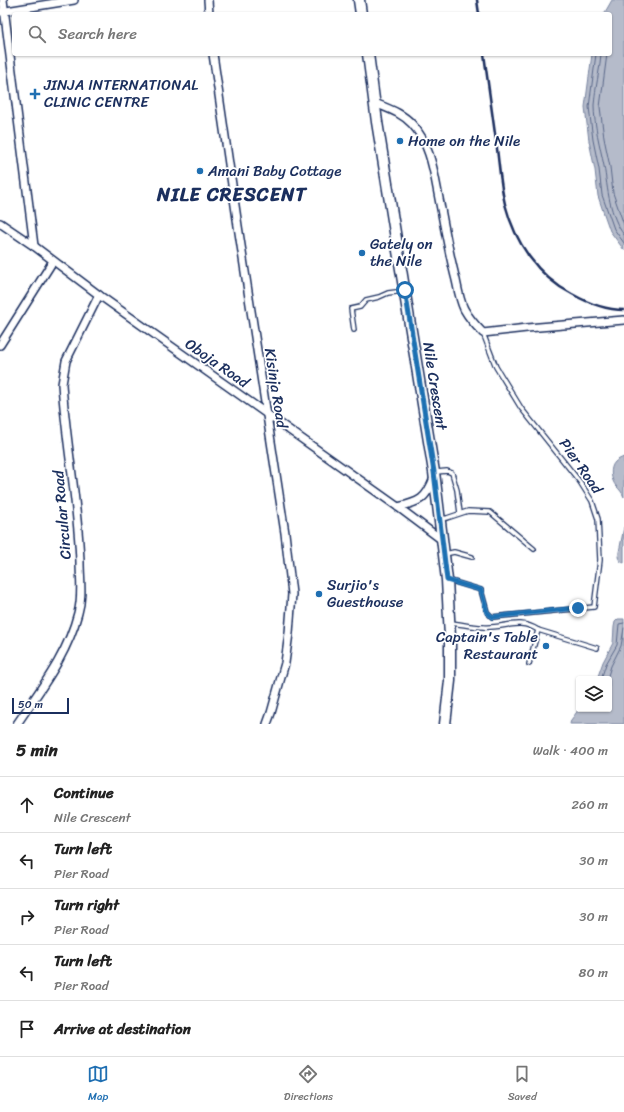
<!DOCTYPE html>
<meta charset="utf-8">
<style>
body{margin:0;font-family:Sriracha,sans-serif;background:#f2f2f2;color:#222}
.controls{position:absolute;right:12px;bottom:12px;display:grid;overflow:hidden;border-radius:4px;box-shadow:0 1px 3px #0004}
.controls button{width:36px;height:36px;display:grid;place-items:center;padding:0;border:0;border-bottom:1px solid #e0e0e0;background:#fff;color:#222;font:20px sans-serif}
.scale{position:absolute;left:12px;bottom:10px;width:57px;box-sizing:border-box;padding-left:4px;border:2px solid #1b2f5e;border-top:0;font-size:11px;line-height:14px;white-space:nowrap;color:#1b2f5e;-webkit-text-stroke:3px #fff;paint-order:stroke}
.stop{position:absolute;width:12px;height:12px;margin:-9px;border:3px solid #1f6fb2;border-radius:50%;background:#fff}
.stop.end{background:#1f6fb2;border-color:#fff;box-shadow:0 1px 4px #0008}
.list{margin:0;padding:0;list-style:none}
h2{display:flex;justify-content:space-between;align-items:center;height:52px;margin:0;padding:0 16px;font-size:17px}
h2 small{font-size:13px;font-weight:400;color:#767676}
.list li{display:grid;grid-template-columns:26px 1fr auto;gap:12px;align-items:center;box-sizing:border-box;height:56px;padding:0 16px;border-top:1px solid #e0e0e0}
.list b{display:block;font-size:15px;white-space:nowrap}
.list p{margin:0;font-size:13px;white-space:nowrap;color:#767676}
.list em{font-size:13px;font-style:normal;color:#767676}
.icon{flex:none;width:22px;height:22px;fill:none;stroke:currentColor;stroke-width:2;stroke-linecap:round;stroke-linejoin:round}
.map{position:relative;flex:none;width:624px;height:724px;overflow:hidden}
.search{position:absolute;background:#fff;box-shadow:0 1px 3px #0004;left:12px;right:12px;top:12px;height:44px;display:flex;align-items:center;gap:10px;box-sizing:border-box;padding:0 14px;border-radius:4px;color:#767676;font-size:15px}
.sheet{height:332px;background:#fff}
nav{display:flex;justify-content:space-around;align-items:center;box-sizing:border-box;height:56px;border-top:1px solid #e0e0e0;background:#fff;font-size:11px;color:#767676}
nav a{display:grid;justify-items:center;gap:2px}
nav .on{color:#1f6fb2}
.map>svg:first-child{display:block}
.water{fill:#b5bbca;stroke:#77839f}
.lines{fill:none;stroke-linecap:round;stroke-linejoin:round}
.shore{stroke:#596789;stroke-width:1}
.lane-casing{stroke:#1b2f5e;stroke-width:6}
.street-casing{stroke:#1b2f5e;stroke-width:10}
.secondary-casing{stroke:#1b2f5e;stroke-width:13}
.lane{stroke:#fff;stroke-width:3.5}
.street{stroke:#fff;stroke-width:7}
.secondary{stroke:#fff;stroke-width:10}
.rail{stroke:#1b2f5e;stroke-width:2.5}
.route{stroke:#1f6fb2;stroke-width:5}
.poi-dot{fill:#1f6fb2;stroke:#fff;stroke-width:1.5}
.labels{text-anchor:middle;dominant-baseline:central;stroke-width:3.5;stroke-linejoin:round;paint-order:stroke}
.poi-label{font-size:15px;fill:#1b2f5e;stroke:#fff;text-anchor:start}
.street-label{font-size:15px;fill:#1b2f5e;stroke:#fff}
.district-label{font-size:19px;font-weight:bold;letter-spacing:1px;fill:#1b2f5e;stroke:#fff}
</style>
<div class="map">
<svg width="624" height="724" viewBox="0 0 624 724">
<rect width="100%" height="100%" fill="#fff"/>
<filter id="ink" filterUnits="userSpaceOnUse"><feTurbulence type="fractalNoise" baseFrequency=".025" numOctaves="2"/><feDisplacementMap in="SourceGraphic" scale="8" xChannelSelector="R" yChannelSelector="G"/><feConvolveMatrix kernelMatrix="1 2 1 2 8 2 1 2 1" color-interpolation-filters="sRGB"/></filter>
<g filter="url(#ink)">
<g class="water">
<polygon points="612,0 624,0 624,250 610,231 604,214 598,196 595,170 589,141 585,107 592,54 610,54 610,14 604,14"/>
<path d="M624 457V497C622 492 620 490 616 486 611 480 609 468 615 462 617 460 621 458 624 457Z"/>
<polygon points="624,527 624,563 620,561 618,557"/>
<polygon points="618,619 624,619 624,724 570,724 571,720 579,709 609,709 609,679 597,679 603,662 613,643 614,627 615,622"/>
</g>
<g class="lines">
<g class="shore">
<polyline points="596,54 589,107 593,140 599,169 602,195 614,229 624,243"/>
<path d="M601 54C600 71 595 88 594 105 594 125 600 146 604 166 608 189 609 215 624 235"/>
<polyline points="607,54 600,107 604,138 610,167 613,193 624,225"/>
<polyline points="601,679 606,664 617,645 619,624 624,623"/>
<polyline points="607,679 611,666 621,646 624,628"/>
</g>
<defs>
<g id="lane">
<polyline points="354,330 351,309 360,307 366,300 379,297 388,293 404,291"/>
<polyline points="436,472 447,471 452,473 457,490 460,513"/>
<polyline points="441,519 447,518 468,511 490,512 534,549"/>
<polyline points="445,554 454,552 472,557"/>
<polyline points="448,580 481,590 487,612 492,617 594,607 600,560 598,519 592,501 580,482 521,408 496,367 483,333"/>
<path d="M451 623C462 624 472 627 483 627 503 629 519 617 538 630L597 648"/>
<polyline points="529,664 538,630"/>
</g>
<g id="street">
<polyline points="3,0 34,246"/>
<polyline points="208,0 209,14"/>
<polyline points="0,12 74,0"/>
<polyline points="213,54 238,226 285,533 292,594 289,633 285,663 271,713 267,724"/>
<path d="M375 103C389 109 402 113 412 124 428 141 433 166 437 188 443 219 448 250 456 280 458 290 460 301 464 309 469 318 476 326 483 333L527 328 624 320"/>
<polyline points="0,223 34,246 99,295 398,507 442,540"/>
<polyline points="0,345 53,261"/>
<path d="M398 507C420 502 426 499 434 478"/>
<path d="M17 724C41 688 67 656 78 613 83 597 80 579 80 562 78 502 66 443 62 384L66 361 99 295"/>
</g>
<g id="secondary">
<polyline points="359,0 361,14"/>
<polyline points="368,54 377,122 434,472 447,580 450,637 450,681 445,724"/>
</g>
</defs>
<use href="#lane" class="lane-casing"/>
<use href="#street" class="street-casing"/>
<use href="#secondary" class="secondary-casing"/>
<use href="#lane" class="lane"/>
<use href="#street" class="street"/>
<use href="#secondary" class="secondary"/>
<g class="rail">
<polyline points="477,0 479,14"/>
<path d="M484 54C488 83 492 112 496 141 499 162 500 184 505 204 515 242 537 276 572 294 588 303 606 310 624 310"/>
</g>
</g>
</g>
<g class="lines" filter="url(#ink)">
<polyline class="route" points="405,290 434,472 447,580 481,590 487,612 492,617 578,608"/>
</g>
<g class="poi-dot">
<path d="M33 88h4v4h4v4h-4v4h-4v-4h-4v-4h4z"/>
<circle cx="400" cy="141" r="4"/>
<circle cx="200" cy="171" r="4"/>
<circle cx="362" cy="253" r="4"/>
<circle cx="319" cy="594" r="4"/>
<circle cx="546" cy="646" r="4"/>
</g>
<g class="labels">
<g class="poi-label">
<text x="44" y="85">JINJA INTERNATIONAL<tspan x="44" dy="17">CLINIC CENTRE</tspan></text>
<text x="408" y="141">Home on the Nile</text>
<text x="208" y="171">Amani Baby Cottage</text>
<text x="370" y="244">Gately on<tspan x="370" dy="17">the Nile</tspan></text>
<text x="327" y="585">Surjio's<tspan x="327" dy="17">Guesthouse</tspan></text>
<text x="538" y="637" text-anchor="end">Captain's Table<tspan x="538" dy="17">Restaurant</tspan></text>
</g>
<g class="street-label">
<text transform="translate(217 363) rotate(35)">Oboja Road</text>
<text transform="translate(435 386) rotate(81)">Nile Crescent</text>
<text transform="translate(276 388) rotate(81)">Kisinja Road</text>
<text transform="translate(581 466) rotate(55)">Pier Road</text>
<text transform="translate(62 515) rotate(-95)">Circular Road</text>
</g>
<g class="district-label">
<text x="232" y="194">NILE CRESCENT</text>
</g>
</g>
</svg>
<div class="controls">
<button><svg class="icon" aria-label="layers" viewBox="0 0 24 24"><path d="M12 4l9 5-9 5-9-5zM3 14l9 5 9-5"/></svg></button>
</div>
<div class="scale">50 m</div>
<div class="stop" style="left:405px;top:290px"></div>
<div class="stop end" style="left:578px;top:608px"></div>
<div class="search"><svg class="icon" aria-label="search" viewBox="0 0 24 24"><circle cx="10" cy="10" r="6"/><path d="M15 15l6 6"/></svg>Search here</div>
</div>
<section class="sheet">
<h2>5 min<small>Walk · 400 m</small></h2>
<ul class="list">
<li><svg class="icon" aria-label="ahead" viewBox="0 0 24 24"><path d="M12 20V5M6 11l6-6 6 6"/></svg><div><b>Continue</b><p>Nile Crescent</p></div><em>260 m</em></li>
<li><svg class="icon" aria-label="left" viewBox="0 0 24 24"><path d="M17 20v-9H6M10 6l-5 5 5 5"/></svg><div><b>Turn left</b><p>Pier Road</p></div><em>30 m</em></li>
<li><svg class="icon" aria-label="right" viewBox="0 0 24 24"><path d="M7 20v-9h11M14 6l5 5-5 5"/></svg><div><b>Turn right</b><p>Pier Road</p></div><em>30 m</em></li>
<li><svg class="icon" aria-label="left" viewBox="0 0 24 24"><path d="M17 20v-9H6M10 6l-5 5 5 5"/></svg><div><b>Turn left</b><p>Pier Road</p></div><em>80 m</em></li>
<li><svg class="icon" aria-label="arrive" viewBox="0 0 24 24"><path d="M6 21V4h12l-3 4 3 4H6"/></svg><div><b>Arrive at destination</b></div></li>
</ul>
</section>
<nav>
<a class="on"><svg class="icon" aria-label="map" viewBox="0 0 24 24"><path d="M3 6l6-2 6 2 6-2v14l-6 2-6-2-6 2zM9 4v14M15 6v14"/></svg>Map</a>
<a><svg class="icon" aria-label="directions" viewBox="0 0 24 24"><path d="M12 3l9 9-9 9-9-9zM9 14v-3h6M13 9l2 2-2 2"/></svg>Directions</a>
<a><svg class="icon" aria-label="saved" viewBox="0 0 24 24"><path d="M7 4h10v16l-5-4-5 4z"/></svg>Saved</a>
</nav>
